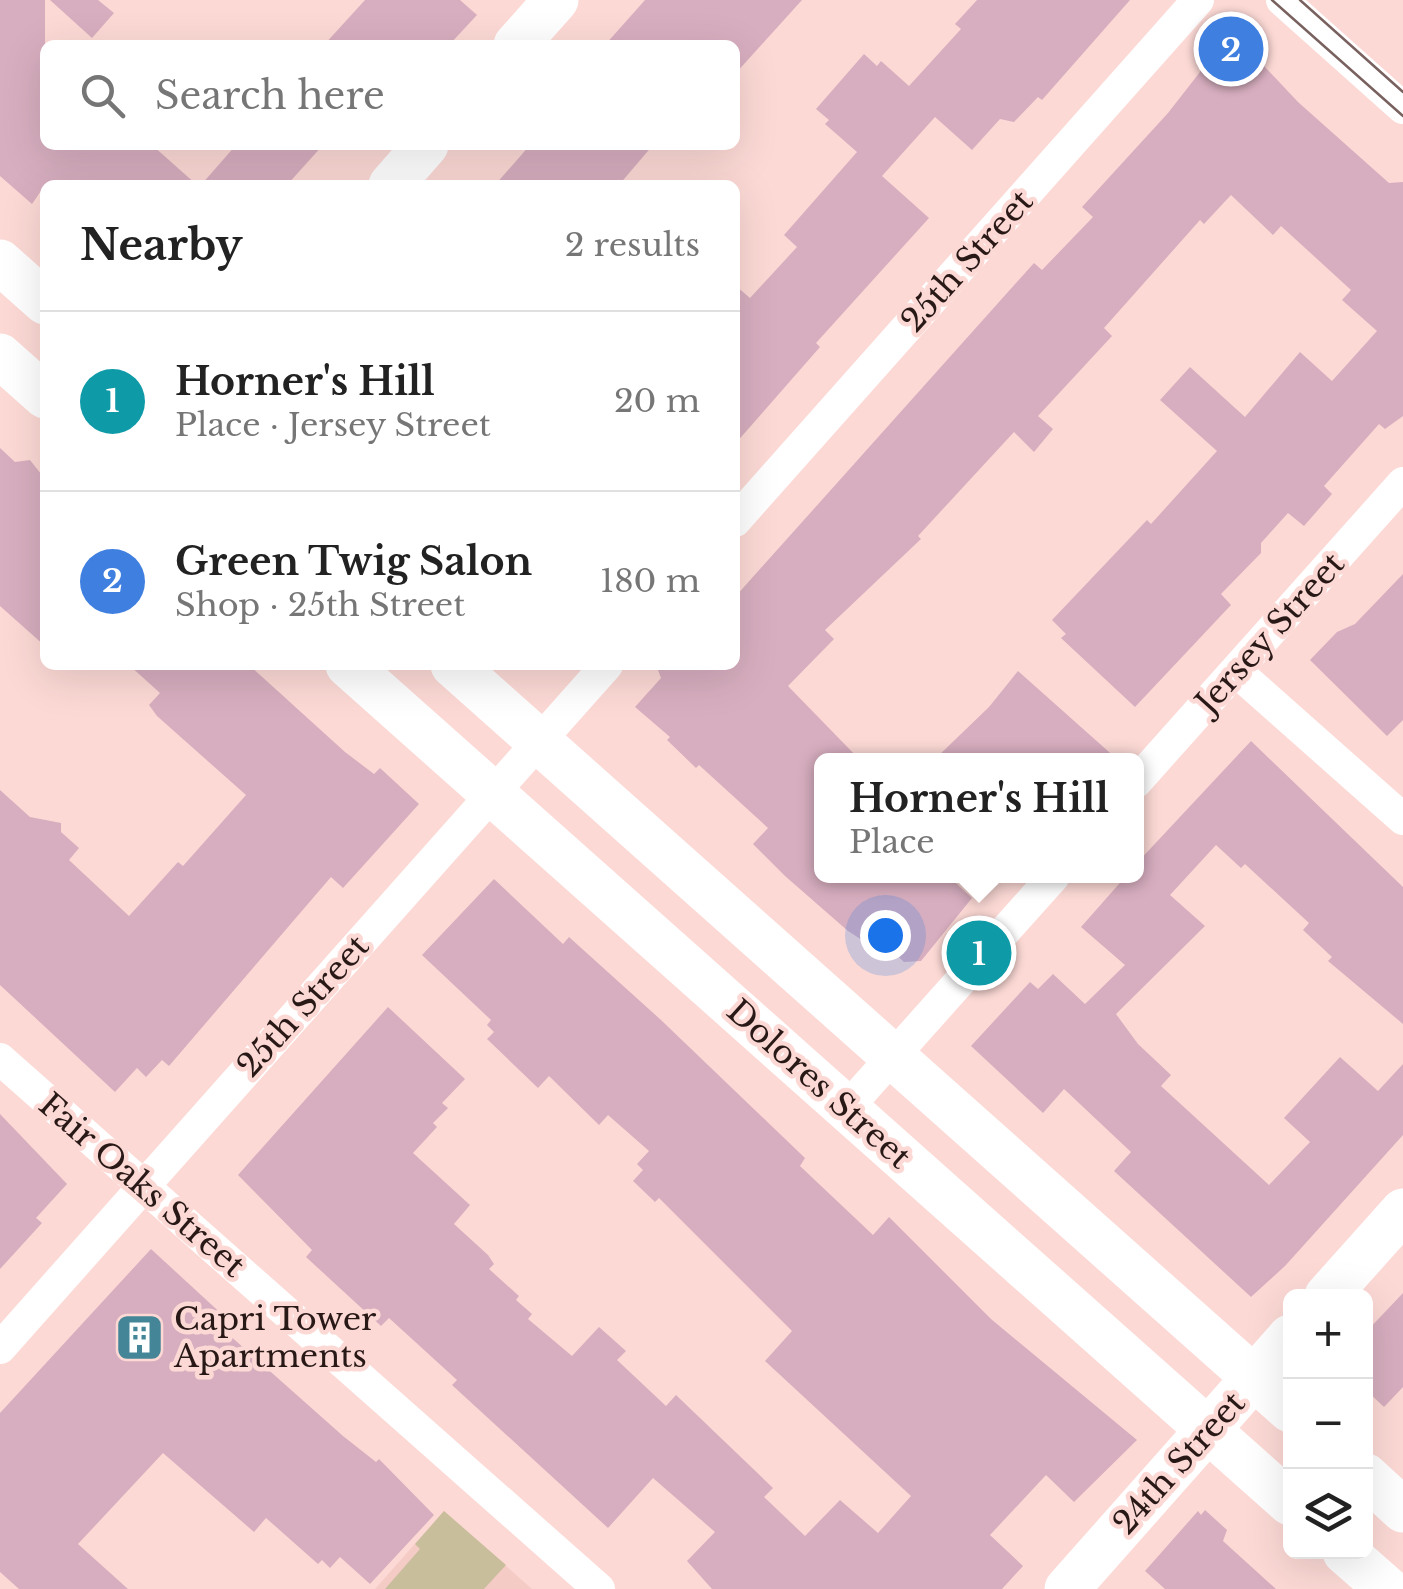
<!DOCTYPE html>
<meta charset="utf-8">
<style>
body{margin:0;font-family:"Libre Baskerville",serif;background:#f2f2f2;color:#222}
.controls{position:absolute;right:30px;bottom:30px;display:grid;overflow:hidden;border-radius:15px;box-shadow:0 10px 40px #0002}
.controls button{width:90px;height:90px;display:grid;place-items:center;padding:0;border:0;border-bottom:2px solid #e0e0e0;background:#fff;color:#222;font:50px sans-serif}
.you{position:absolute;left:885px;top:935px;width:35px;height:35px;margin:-25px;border:8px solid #fff;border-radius:50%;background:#1a73e8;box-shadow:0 0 0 15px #1a73e833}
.badge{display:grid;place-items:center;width:65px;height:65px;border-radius:50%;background:#1a73e8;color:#fff;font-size:32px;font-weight:700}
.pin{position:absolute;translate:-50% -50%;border:5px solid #fff;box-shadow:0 2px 10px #0006}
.popup{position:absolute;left:814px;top:753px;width:330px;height:130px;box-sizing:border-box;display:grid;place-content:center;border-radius:15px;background:#fff;filter:drop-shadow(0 2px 8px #0005);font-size:32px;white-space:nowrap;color:#767676}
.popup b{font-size:38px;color:#222}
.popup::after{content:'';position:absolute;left:50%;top:100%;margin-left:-20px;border:20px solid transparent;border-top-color:#fff}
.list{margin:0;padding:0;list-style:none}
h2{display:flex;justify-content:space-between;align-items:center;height:130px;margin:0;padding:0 40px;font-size:42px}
h2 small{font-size:32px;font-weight:400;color:#767676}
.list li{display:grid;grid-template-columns:65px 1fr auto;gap:30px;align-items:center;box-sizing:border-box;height:180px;padding:0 40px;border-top:2px solid #e0e0e0}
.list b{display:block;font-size:38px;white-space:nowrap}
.list p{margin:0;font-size:32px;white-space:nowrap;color:#767676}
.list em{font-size:32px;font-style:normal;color:#767676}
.icon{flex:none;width:55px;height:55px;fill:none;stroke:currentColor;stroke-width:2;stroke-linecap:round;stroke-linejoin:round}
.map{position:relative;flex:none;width:1403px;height:1589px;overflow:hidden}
.search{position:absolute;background:#fff;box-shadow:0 10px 40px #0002;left:40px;top:40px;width:700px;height:110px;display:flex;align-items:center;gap:25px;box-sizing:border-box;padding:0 35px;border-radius:15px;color:#767676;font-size:38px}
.panel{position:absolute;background:#fff;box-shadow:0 10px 40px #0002;left:40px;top:180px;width:700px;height:490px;border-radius:15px}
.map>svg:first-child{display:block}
.built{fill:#f5cbc6}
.green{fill:#c9be9b}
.building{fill:#d7aebf}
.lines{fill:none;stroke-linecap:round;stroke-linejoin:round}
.street{stroke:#fff;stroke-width:32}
.secondary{stroke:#fff;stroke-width:45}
.tram{stroke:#78615e;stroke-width:2.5}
.labels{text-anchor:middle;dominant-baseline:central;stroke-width:9;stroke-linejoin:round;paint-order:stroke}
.street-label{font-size:32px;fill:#281917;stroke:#fcd9d5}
.poi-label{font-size:32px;fill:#281917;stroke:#fcd9d5;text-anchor:start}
</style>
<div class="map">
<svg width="1403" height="1589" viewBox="0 0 1403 1589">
<rect width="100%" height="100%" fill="#fcd9d5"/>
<polygon class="built" points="444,1511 532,1589 375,1589"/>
<polygon class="green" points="444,1511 506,1565 484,1589 385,1589 420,1549 415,1544"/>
<g class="building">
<polygon points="0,0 45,0 45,145 152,145 197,185 45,185 32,204 0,176"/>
<polygon points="50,0 98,0 114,13 92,38"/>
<polygon points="365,0 460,0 477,15 449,45 324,45"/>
<polygon points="645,0 802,0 735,74 735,45 605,45"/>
<polygon points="977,0 1130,0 1042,100 1038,97 1014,122 1000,119 972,150 935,117 882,176 929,218 816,343 820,347 735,444 735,285 750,298 797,247 784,235 857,152 825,124 829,120 816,109 864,54 877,66 881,61 909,86 961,29 955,24"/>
<polygon points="1229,40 1247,48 1298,102 1389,183 1403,182 1403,416 1385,429 1379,424 1324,486 1332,494 1304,526 1288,513 1261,543 1261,553 1221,594 1231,605 1135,707 1061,638 1066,634 1052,620 1147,520 1151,524 1217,451 1160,400 1190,367 1245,417 1300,352 1332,381 1377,331 1342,300 1351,290 1281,226 1273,235 1231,195 1204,224 1200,220 1104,328 1112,336 1038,416 1053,429 1034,452 1014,432 918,536 921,539 825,630 834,639 788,686 860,760 822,760 822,876 948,876 972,898 921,961 904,962 876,936 868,933 862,940 848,931 785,876 753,844 768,828 699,765 696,768 667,740 670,737 635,707 661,678 656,665 735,665 735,597 1034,263 1042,270 1093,217 1082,207 1168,113 1200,72 1200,60 1211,60"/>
<polygon points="236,145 323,145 287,185 201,185"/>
<polygon points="530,145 653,145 619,185 495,185"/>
<polygon points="0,448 15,462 30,460 45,479 45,646 0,606"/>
<polygon points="1403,574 1403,720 1387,736 1310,660 1337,632 1355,624"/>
<polygon points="129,665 249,665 345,752 374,774 380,768 419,804 343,888 331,877 169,1066 162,1060 146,1077 137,1068 115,1092 0,985 0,790 30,817 61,823 61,832 79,848 69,860 129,916 178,862 183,866 246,795 157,716 149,705 160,693"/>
<polygon points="1018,671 1118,760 934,760 989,707"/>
<polygon points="1251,741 1403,887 1403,1024 1328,961 1332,957 1303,930 1309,923 1245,864 1241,868 1216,845 1170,895 1205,926 1116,1014 1138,1044 1171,1075 1161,1086 1269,1185 1310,1142 1284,1118 1340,1057 1378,1091 1403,1064 1403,1135 1285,1266 1251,1297 1114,1171 1131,1152 1064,1089 1043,1113 971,1046 1030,982 1038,989 1053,974 1085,1004 1125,965 1081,927 1126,876 1136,876 1136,864"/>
<polygon points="494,879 563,944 569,937 661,1020 805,1158 800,1166 873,1235 889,1217 991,1319 1137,1440 1074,1502 1046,1475 990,1535 1023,1566 1002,1589 712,1589 687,1561 715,1532 653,1478 608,1528 452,1385 457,1380 389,1318 381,1326 306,1257 312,1250 238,1175 388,1007 465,1079 442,1103 448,1108 433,1123 437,1127 413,1153 470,1205 454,1224 488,1255 494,1264 489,1269 519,1296 516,1300 532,1314 528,1319 572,1356 599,1327 626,1351 617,1360 666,1406 676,1395 773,1488 764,1497 805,1536 840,1500 878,1533 911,1496 765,1361 792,1331 659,1198 655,1202 633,1181 643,1170 637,1164 649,1151 608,1115 599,1125 549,1076 538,1088 487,1039 494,1032 487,1025 491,1020 422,955"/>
<polygon points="0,1114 67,1184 36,1218 42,1223 0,1269"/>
<polygon points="151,1249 226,1318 219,1326 343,1436 376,1462 379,1459 434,1515 370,1584 340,1557 330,1568 322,1560 318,1564 266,1518 254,1532 163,1453 78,1544 128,1589 19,1589 0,1572 0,1413"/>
<polygon points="1403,1293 1403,1387 1384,1407 1366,1390 1366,1332"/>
<polygon points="1205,1510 1227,1530 1223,1541 1276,1589 1165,1589 1145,1571 1198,1511 1201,1515"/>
</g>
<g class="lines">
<g class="street">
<polyline points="1282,0 1403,108"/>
<polyline points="735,521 1198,0"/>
<polyline points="1236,671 1403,819"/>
<polyline points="1136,782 1403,483"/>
<polyline points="0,1059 599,1589"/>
<polyline points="847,1108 1054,876"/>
<polyline points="0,1348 607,665"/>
</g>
<g class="secondary">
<polyline points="516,45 556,0"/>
<polyline points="391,185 426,145"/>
<polyline points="0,262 45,302"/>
<polyline points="0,356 45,396"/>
<polyline points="348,665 1290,1503"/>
<polyline points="453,665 1290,1410"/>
<polyline points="1327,1296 1403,1211"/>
<polyline points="1366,1476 1403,1510"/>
<polyline points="1345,1552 1387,1589"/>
<polyline points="1067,1589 1290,1337"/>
</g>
<g class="tram">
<polyline points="1272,0 1403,116"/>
<polyline points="1300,0 1403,92"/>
</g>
</g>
<defs>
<symbol id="building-square" viewBox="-11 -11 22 22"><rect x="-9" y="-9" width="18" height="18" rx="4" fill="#448697" stroke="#fcd9d5"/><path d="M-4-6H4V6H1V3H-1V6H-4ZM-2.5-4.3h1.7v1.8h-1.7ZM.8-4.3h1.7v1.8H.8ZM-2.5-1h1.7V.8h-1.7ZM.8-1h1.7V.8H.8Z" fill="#fff"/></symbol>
</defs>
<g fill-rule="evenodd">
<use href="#building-square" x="112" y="1310" width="55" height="55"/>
</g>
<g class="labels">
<g class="street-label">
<text transform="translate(967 261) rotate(-48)">25th Street</text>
<text transform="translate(1270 633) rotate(-48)">Jersey Street</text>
<text transform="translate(303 1006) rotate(-48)">25th Street</text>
<text transform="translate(819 1084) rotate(42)">Dolores Street</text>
<text transform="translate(142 1185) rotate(41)">Fair Oaks Street</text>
<text transform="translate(1179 1463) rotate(-48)">24th Street</text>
</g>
<g class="poi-label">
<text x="174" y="1319">Capri Tower<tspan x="174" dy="37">Apartments</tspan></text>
</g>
</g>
</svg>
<div class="controls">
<button>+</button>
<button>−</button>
<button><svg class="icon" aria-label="layers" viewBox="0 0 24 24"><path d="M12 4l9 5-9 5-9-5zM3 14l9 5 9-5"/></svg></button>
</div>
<div class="you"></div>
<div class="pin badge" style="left:979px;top:953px;background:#0f9aa8">1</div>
<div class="popup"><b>Horner's Hill</b>Place</div>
<div class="pin badge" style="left:1231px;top:49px;background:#3f7fe0">2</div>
<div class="search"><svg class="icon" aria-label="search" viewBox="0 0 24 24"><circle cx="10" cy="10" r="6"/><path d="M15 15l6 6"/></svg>Search here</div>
<section class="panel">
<h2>Nearby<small>2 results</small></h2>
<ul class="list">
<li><span class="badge" style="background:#0f9aa8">1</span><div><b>Horner's Hill</b><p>Place · Jersey Street</p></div><em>20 m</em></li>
<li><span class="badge" style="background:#3f7fe0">2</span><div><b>Green Twig Salon</b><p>Shop · 25th Street</p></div><em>180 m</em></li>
</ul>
</section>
</div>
